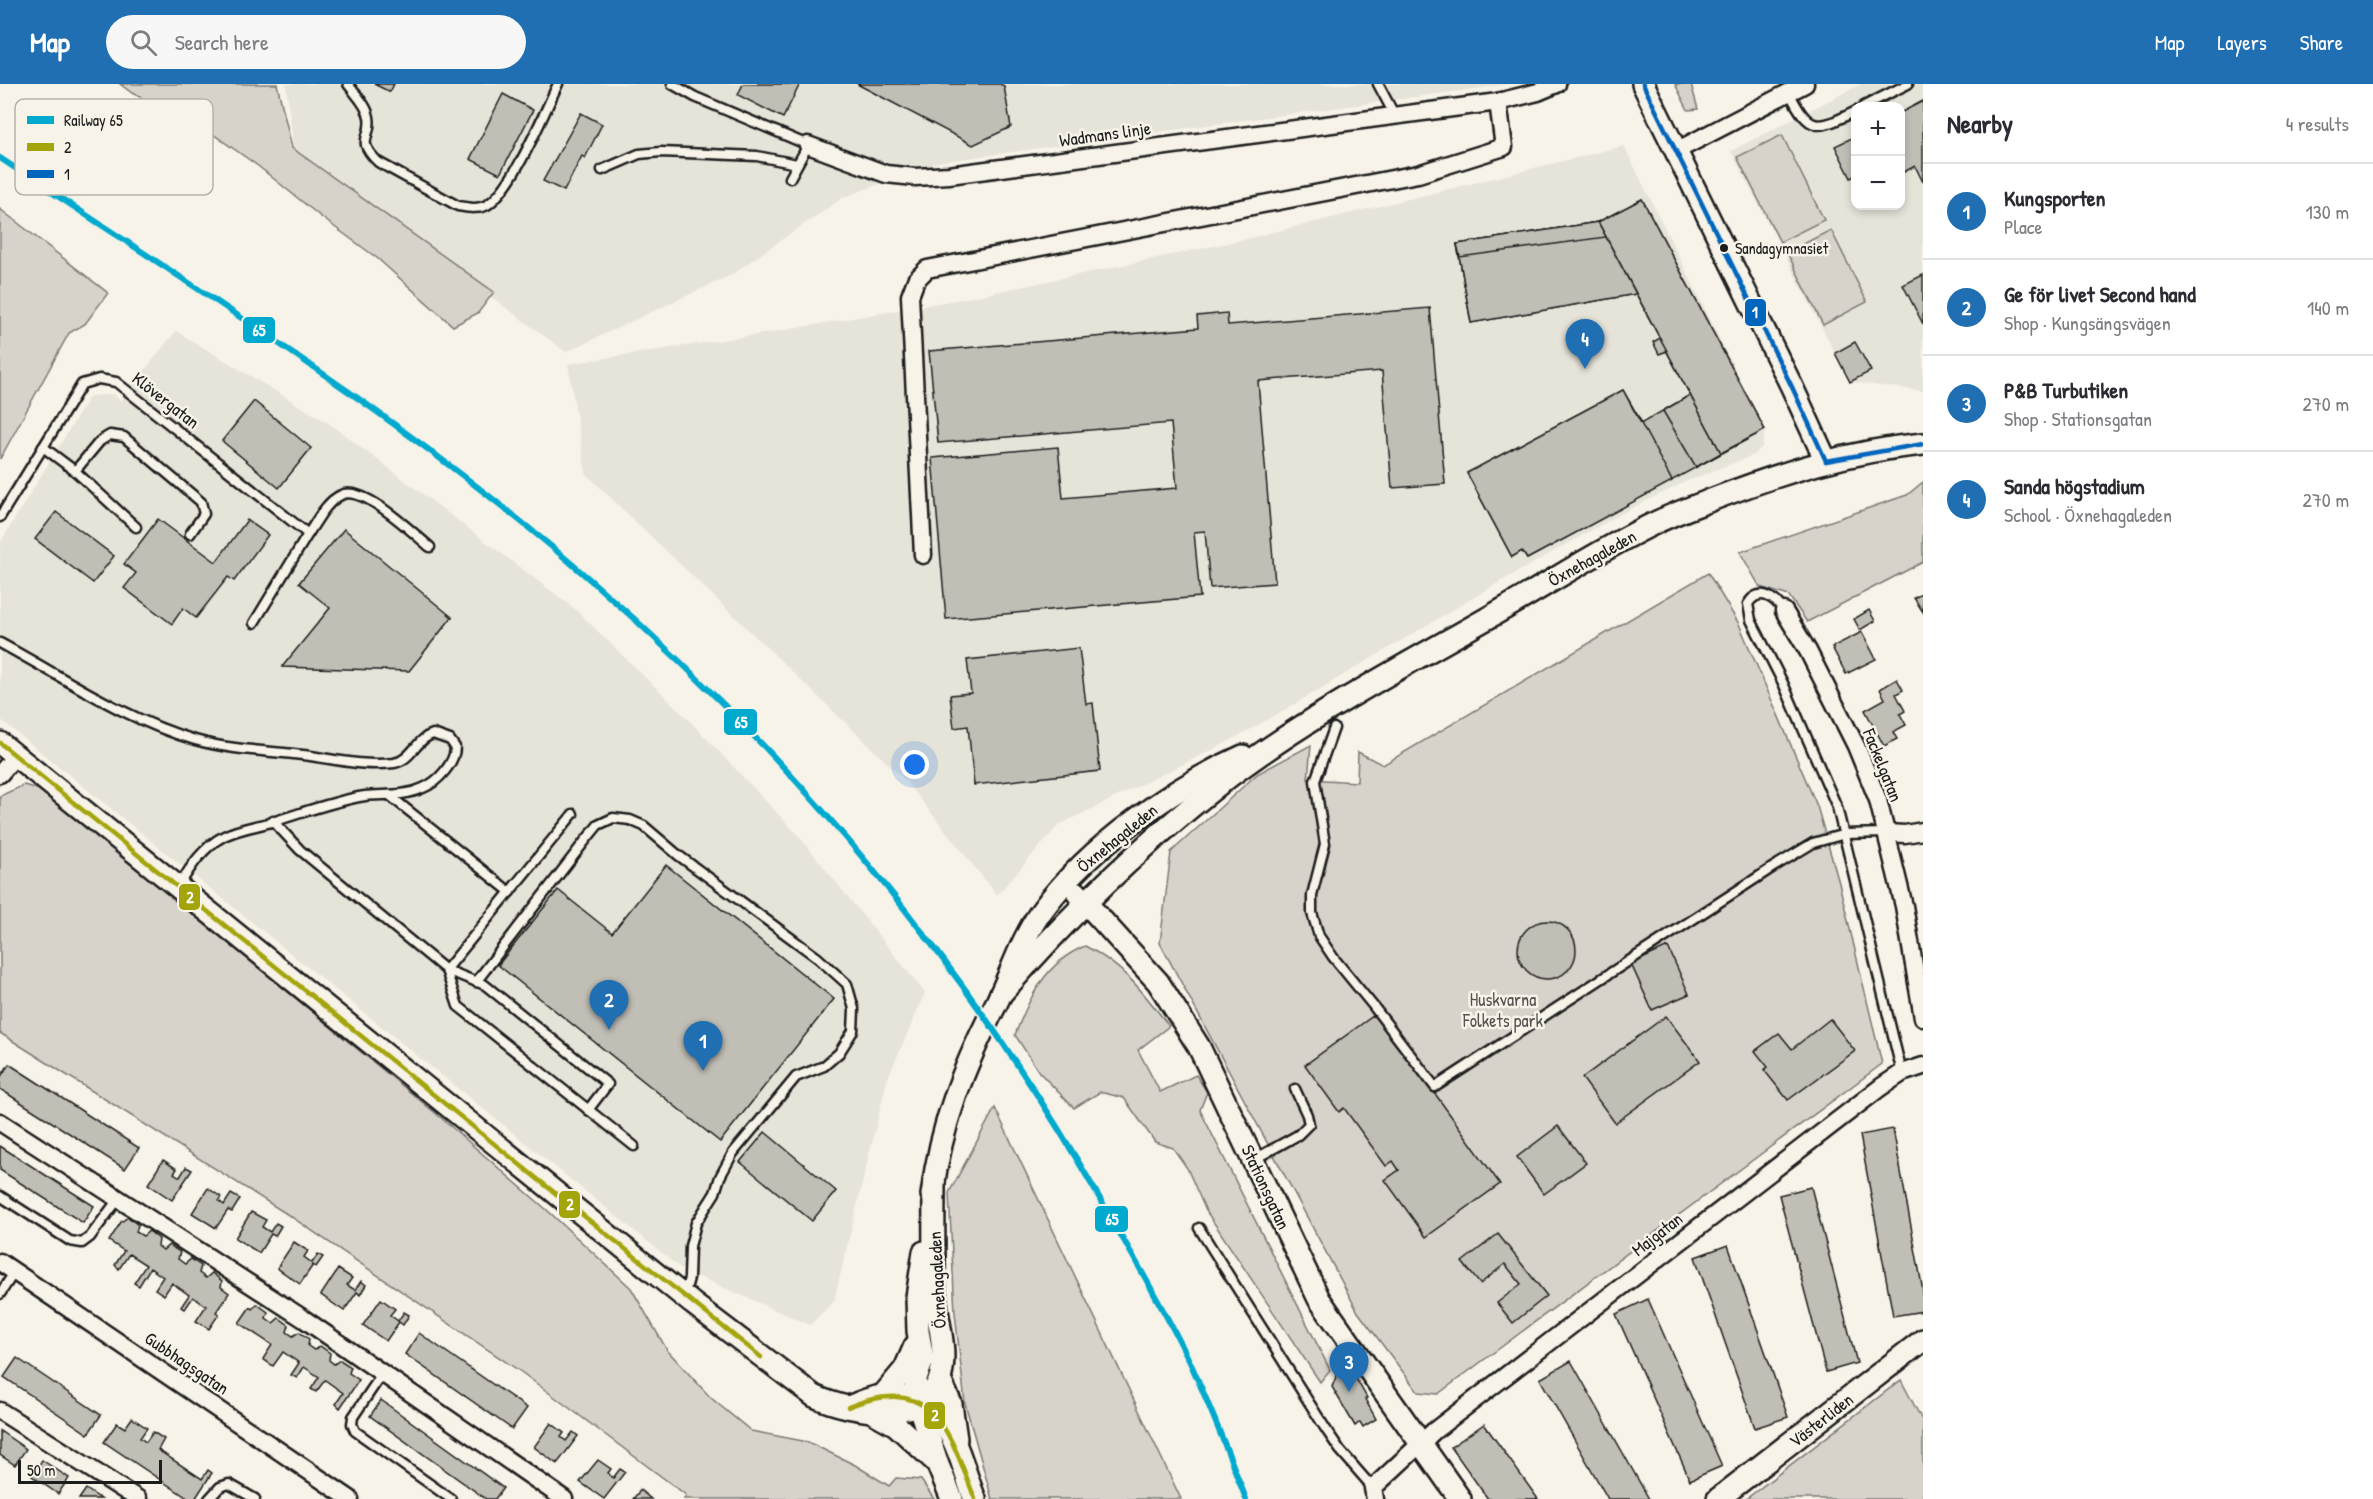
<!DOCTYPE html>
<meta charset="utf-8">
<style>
body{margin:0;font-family:"Patrick Hand",sans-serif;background:#f7f7f7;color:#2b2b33}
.controls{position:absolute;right:18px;top:18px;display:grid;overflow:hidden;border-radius:12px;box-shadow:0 3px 9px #0003}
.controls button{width:54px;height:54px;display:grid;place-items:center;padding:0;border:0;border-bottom:2px solid #e1e1e2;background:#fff;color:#2b2b33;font:30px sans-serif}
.scale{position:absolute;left:18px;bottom:15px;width:144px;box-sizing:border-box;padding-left:6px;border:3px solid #1c1c1c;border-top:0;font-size:16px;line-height:21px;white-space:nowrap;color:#1c1c1c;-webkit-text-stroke:4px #f7f3e8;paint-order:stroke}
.you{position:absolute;left:915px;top:681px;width:21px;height:21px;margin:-15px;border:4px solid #fff;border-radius:50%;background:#1a73e8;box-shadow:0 0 0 9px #1a73e833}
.badge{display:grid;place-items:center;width:39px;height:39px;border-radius:50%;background:#1f6fb2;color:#fff;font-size:20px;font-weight:700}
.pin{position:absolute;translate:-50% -50px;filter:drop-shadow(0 2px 3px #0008)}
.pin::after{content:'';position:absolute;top:32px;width:21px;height:18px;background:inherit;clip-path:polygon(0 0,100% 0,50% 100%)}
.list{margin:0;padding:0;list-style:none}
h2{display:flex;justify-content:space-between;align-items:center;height:78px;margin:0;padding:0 24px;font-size:26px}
h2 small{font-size:20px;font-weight:400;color:#7c7c81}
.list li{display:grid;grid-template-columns:39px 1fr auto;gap:18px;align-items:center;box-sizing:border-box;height:96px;padding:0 24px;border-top:2px solid #e1e1e2}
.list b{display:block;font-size:22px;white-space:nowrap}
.list p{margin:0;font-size:20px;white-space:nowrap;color:#7c7c81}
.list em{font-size:20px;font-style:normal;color:#7c7c81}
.icon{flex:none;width:33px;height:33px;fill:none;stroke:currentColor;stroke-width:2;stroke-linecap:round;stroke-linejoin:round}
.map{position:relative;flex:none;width:1923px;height:1415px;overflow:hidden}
header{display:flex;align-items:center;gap:36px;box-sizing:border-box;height:84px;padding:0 30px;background:#1f6fb2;color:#fff}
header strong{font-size:28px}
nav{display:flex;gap:33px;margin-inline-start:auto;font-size:21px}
.search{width:420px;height:54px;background:#f7f7f7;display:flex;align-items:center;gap:15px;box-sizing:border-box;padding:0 21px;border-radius:33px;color:#7c7c81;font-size:22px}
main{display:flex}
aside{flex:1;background:#fff}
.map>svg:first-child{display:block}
.built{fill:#e6e3d9;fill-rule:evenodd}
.green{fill:#d7d3cb;stroke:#7a7874;stroke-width:1.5}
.building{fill:#c0beb5;stroke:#1c1c1c;stroke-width:1.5}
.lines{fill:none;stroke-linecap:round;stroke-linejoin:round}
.service-casing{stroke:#1c1c1c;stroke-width:13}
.minor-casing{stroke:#1c1c1c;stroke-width:21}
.tertiary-casing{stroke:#1c1c1c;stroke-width:26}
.service{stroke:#f7f3e8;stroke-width:8}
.minor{stroke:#f7f3e8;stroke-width:16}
.tertiary{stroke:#f7f3e8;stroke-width:21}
.bus-1-casing{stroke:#f7f3e8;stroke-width:9}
.bus-2-casing{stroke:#f7f3e8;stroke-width:9}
.bus-1{stroke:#a4a40b;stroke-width:4.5}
.bus-2{stroke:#0065bd;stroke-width:4.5}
.rail-1-casing{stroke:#f7f3e8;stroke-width:10}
.rail-1{stroke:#00a9ce;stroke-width:6}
.bus-dot{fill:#1c1c1c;stroke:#f7f3e8;stroke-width:2}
.labels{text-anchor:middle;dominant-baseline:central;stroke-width:5;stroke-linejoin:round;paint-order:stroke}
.bus-label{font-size:16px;fill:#1c1c1c;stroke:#f7f3e8;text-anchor:start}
.street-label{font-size:18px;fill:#1c1c1c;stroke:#f7f3e8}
.park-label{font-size:18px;fill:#545351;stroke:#f7f3e8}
.key{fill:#f7f3e8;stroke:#b5b2ab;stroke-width:1.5}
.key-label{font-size:16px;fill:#1c1c1c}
.line-badge{stroke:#f7f3e8;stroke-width:2}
.badge-label{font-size:16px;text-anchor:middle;font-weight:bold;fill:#fff}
</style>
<header>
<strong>Map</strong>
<div class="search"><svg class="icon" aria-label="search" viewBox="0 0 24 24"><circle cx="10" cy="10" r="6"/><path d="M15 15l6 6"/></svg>Search here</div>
<nav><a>Map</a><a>Layers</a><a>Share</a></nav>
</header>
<main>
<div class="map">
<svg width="1923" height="1415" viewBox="0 0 1923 1415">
<rect width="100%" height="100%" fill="#f7f3e8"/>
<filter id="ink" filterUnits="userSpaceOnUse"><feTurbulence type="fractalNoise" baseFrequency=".0167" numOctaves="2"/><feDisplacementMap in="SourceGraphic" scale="12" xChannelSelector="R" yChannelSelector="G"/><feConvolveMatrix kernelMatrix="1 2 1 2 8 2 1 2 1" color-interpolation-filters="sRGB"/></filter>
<g filter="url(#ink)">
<g class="built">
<polygon points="286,0 1510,0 938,78 842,114 731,191 566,268 294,67"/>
<path d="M1861 0H1923V307L1850 298 1731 67ZM1856 22H1900V122H1856Z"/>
<polygon points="1624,62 1765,346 1762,363 1754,371 1685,398 1626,427 1503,496 1283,627 1222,661 1059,741 997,811 904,695 586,390 568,280 774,248 972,213 1242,156"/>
<polygon points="176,247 330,340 575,525 687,634 798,751 925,909 887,996 834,1217 810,1241 683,1186 0,635 0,459 90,312 113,310 120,317"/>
</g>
<g class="green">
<polygon points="120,0 277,0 292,64 494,208 478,229 453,242 377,174 321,133 258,82 207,46 132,9"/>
<polygon points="1675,0 1691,0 1698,25 1688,26"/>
<polygon points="1782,51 1824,136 1780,158 1737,73"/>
<polygon points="0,125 108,209 85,240 69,249 0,375"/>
<polygon points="1831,146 1867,218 1823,241 1787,168"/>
<polygon points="1923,398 1923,478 1807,538 1789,512 1760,503 1740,468 1907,411"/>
<polygon points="1708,489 1739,540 1817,722 1839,799 1882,980 1438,1310 1418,1308 1358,1228 1160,859 1171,768 1257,690 1311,661 1308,695 1357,698 1358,668 1383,681"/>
<polygon points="24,701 43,707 439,1032 547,1126 631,1204 667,1266 711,1314 751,1347 808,1358 855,1381 889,1402 896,1394 921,1396 934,1415 684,1415 686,1411 521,1288 290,1132 0,949 0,712"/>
<path d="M1085 862C1123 881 1144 909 1169 942L1138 966 1160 1008 1196 991 1207 1008 1200 1026 1330 1286 1320 1298 1206 1127 1187 1084 1173 1064 1155 1058 1124 1014 1100 1008 1074 1024 1039 988 1015 951C1029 914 1046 878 1085 862Z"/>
<polygon points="995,1024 1181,1415 992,1415 965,1319 955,1229 949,1109"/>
<polygon points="1901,1296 1923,1338 1923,1415 1746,1415"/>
</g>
<g class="building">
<polygon points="374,0 394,0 390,8"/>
<polygon points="743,0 800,0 783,34 738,11"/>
<polygon points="857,0 1000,0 1004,2 1011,43 973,61"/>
<polygon points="503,10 533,26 500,90 470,75"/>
<polygon points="1923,17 1923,98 1915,82 1904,88 1900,81 1900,29"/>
<polygon points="581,29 602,40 585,74 582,72 564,107 543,97"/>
<polygon points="1856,52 1856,91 1851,94 1835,62"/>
<polygon points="1642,115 1765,346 1527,475 1522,467 1512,473 1467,389 1623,306 1642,339 1690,311 1636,210 1471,239 1457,160 1598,138"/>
<polygon points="1642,115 1765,346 1721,369 1598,138"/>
<polygon points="1598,138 1636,210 1471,239 1457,160"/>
<polygon points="1598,138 1606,153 1460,173 1457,160"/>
<polygon points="1923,191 1923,240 1903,201"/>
<polygon points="1430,224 1445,400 1392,404 1382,287 1258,297 1275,499 1210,504 1205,447 1194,448 1200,513 946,535 932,374 1058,363 1063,414 1177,404 1171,339 938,359 929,267 1198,244 1197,232 1227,229 1228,241"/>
<polygon points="1660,254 1667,267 1659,270 1653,258"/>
<polygon points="1855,258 1871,287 1850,298 1835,269"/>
<polygon points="1623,306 1672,397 1527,475 1522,467 1512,473 1467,389"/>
<polygon points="1690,311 1721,369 1696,383 1663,327"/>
<polygon points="254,317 311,364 279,404 222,357"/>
<polygon points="56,428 114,472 93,499 35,455"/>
<polygon points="158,435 216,478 247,436 268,451 234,497 228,493 196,534 183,524 172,540 124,504 136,489 124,480"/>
<polygon points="344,445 452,533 409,587 282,583 330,524 299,499"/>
<polygon points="1923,509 1923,528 1914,514"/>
<polygon points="1869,526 1875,537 1860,546 1854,535"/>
<polygon points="1862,548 1876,575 1846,590 1832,563"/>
<polygon points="1079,564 1086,620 1093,619 1100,687 974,701 968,642 954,644 950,611 971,609 967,576"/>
<polygon points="1897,595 1903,606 1896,610 1905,627 1900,630 1906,641 1893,648 1897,655 1884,662 1865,626 1885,615 1880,605"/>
<polygon points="666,781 834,915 720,1058 498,881 558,806 612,849"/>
<circle cx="1547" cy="866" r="29"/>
<polygon points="1668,863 1689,910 1652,926 1631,880"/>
<polygon points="1377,929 1500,1100 1426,1153 1385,1096 1399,1086 1393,1077 1386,1082 1344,1024 1339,1028 1305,981"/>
<polygon points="1666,932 1700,977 1615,1039 1582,994"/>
<polygon points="1830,935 1855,967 1788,1016 1764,986 1768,983 1755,967 1779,949 1792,965"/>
<polygon points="9,980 139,1064 125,1085 0,1005 0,994"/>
<polygon points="1558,1042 1586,1079 1544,1110 1517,1073"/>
<polygon points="1893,1045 1923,1207 1923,1227 1893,1232 1860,1051"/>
<polygon points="765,1048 836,1107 812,1137 740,1078"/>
<polygon points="0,1062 94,1122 83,1139 0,1086"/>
<polygon points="163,1076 177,1085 174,1089 180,1093 186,1083 192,1086 172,1116 148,1100"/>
<polygon points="1811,1103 1857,1279 1826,1288 1779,1111"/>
<polygon points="208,1104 221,1113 219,1117 224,1121 231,1110 240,1115 232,1128 228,1126 216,1144 192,1129"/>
<polygon points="251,1128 266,1136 262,1143 270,1148 276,1139 281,1142 275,1152 271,1150 259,1169 235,1154"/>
<polygon points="128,1133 138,1141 136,1148 143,1152 149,1147 159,1155 158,1162 163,1166 169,1161 180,1168 178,1175 185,1180 191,1175 201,1182 199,1189 206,1194 212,1189 222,1197 221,1203 229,1209 216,1228 219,1230 209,1245 196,1237 206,1222 193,1213 185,1225 181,1223 189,1211 172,1199 164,1211 155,1205 163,1193 150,1184 139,1202 134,1199 146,1181 129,1170 119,1185 115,1181 124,1167 109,1157 121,1138"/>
<polygon points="1498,1150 1547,1212 1513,1239 1497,1219 1521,1200 1505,1180 1480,1200 1462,1178"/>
<polygon points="294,1158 308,1167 304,1173 312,1179 318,1170 323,1173 316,1183 313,1181 300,1200 277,1184"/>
<polygon points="1728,1161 1788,1333 1755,1344 1695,1173"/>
<polygon points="338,1185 352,1194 347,1201 355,1206 361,1197 366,1201 360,1211 357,1208 344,1227 321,1211"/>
<polygon points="381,1215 395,1225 390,1231 398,1237 404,1228 409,1231 403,1241 399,1238 386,1257 363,1241"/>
<polygon points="1648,1215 1722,1382 1690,1396 1616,1230"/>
<polygon points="257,1220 268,1228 266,1234 273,1239 279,1234 289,1241 287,1248 293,1252 299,1248 309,1255 308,1262 314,1266 320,1262 330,1269 329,1276 334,1280 340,1276 351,1283 349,1289 359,1296 340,1324 336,1320 343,1309 325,1296 316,1308 311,1305 319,1293 304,1283 297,1294 291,1291 299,1279 283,1268 273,1282 263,1275 272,1261 239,1239 250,1223 252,1225"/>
<polygon points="419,1249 527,1324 512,1345 405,1270"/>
<polygon points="17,1274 101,1331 88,1350 4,1293"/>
<polygon points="1571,1277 1649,1415 1608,1415 1540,1295"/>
<polygon points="1349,1282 1367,1314 1365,1315 1376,1335 1363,1343 1360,1338 1355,1342 1332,1303 1338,1288"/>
<polygon points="381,1316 503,1404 495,1415 486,1415 370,1332"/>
<polygon points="132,1334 147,1344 140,1354 146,1358 153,1348 164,1355 158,1366 202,1395 208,1386 212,1389 195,1415 189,1415 104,1358 117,1339 125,1344"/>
<polygon points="551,1339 564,1349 561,1353 566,1357 573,1348 578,1352 557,1380 534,1363"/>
<polygon points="1484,1340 1538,1415 1488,1415 1451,1363"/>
<polygon points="0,1347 26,1365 15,1381 0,1371"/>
<polygon points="42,1376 69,1394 58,1410 32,1392"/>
<polygon points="598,1376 611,1385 608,1389 613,1394 620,1385 625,1388 604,1415 580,1398"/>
<polygon points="86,1405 101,1415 79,1415"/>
<polygon points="640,1406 651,1415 633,1415"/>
</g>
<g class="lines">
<defs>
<g id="service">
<path d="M348 0C355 10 367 21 369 33 373 55 354 54 378 78L458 122C469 124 481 126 490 119 516 98 543 31 558 0"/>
<polyline points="672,0 695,13 808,61 790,94"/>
<polyline points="1378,0 1395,32"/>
<path d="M1789 8C1810 49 1816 47 1856 27"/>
<polyline points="1864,22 1908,0"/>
<polyline points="602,86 639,70 661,68 757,72 797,80"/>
<polyline points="43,363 75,387 100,357 110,351 124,353 201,418 204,430 190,450"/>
<polyline points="75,387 136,443"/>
<polyline points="0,433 82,300 99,295 116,298 308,450 254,539"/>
<path d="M308 450C317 437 326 418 341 411 363 400 413 449 430 463"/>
<path d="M1784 527C1775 514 1759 502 1748 520L1751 536 1783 599 1837 723 1902 989"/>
<path d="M0 559C63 593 126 636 195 656 230 666 268 667 303 671 333 675 364 683 394 679 412 676 416 655 433 650L450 656 455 663C455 679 438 698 423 704 404 713 384 710 365 712 333 717 302 729 272 738 257 742 238 745 224 752 203 763 191 782 179 802"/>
<polyline points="1334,644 1315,697 1325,760 1312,811 1312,829 1319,852 1333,873 1374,923 1435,1003 1775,782 1813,759 1845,750 1886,749"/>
<polyline points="389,711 510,808"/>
<polyline points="273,737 300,766 446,886 485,901 608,1000 588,1026"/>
<polyline points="446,886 458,922 634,1062"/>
<polyline points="446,886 573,730"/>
<polyline points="476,898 585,757 598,741 613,734 630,736 644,742 678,771 818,874 847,900 854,925 853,947 839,969 824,982 796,993 733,1069 720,1093 715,1109 696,1139 690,1162 689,1194 684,1213"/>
<polyline points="1253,1076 1298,1051 1309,1040 1307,1031 1295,1005"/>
<polyline points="0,1112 70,1157 82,1159 90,1153 119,1114"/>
<polyline points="1199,1144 1327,1347 1340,1366 1373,1404"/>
<polyline points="0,1210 15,1187"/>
<polyline points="382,1290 353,1333 352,1340 355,1347 451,1415"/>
<polyline points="209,1415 220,1403 229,1400 255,1415"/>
</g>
<g id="minor">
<polyline points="808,61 886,90 915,93 949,91 1498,18 1538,8 1557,0"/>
<polyline points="1676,67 1805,0"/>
<polyline points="923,471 910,212 916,196 927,185 1418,90 1504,63 1498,18"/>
<polyline points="1784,527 1808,567 1856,662 1878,716 1904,822 1923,934"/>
<polyline points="0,690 15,672"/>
<polyline points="1886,749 1905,750 1923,747"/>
<polyline points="0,1038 304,1235 564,1415"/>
<polyline points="0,1178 350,1415"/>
<polyline points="0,1327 138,1415"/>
<polyline points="1375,1415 1373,1404 1434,1347 1881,1003 1902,989 1923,982"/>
</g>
<g id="tertiary">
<polyline points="1643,0 1792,303 1826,377"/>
<path d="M0 659 692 1219 814 1312C851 1329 934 1344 942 1285 946 1259 936 1233 935 1207 933 1171 934 1133 934 1097"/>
<polyline points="1078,810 1158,898 1199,963 1319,1215 1460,1415"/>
<path d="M1000 911C1064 837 1141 762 1218 701 1307 632 1410 579 1507 523 1556 495 1605 463 1655 439 1675 429 1696 422 1716 414 1783 388 1851 367 1923 360"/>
<path d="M932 1111C941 1039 964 982 997 918 1012 887 1022 853 1043 825 1089 763 1173 703 1243 672"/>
<polyline points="924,1168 917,1213 918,1247 923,1275 916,1294 915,1310 938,1381 952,1415"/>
<polyline points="940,1296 951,1320 956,1355"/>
<polyline points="884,1310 905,1285 915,1262"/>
<path d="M849 1323C871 1313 893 1305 916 1318 921 1321 927 1323 932 1327 957 1347 963 1387 975 1415"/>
<polyline points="871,1327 896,1341 934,1376"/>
<polyline points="1718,1415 1923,1256"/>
</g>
</defs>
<use href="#service" class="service-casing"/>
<use href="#minor" class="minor-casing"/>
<use href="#tertiary" class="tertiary-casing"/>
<use href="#service" class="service"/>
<use href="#minor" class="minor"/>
<use href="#tertiary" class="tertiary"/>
<defs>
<g id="bus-1">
<polyline points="0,659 540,1097 761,1273"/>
<path d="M848 1323C935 1288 949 1349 975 1415"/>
</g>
<g id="bus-2">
<polyline points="1643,0 1792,303 1826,377"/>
<polyline points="1826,377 1923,360"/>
</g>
</defs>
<use href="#bus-1" class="bus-1-casing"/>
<use href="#bus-2" class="bus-2-casing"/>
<use href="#bus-1" class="bus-1"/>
<use href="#bus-2" class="bus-2"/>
<defs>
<path id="rail-1" d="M0 74C200 207 406 335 587 493 793 671 969 884 1103 1120 1133 1172 1163 1223 1189 1276 1210 1322 1228 1368 1246 1415"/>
</defs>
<use href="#rail-1" class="rail-1-casing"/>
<use href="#rail-1" class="rail-1"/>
</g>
</g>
<circle class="bus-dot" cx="1724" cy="164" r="5"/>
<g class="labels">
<g class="bus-label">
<text x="1735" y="164">Sandagymnasiet</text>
</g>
<g class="street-label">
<text transform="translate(1105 50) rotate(-8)">Wadmans linje</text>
<text transform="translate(166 316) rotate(38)">Klövergatan</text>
<text transform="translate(1592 474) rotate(-29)">Öxnehagaleden</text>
<text transform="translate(1883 681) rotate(68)">Fackelgatan</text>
<text transform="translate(1117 754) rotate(-39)">Öxnehagaleden</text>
<text transform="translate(1266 1103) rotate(65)">Stationsgatan</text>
<text transform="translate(1657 1150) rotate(-38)">Majgatan</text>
<text transform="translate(937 1196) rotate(-93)">Öxnehagaleden</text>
<text transform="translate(187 1279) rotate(34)">Gubbhagsgatan</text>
<text transform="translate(1821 1336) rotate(-38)">Västerliden</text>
</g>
<g class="park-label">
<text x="1503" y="915">Huskvarna<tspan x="1503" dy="21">Folkets park</tspan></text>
</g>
</g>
<rect x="15" y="15" width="198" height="96" rx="9" class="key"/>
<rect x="27" y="32" width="27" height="8" fill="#00a9ce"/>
<rect x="27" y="59" width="27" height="8" fill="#a4a40b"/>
<rect x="27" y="86" width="27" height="8" fill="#0065bd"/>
<g class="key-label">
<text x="64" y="42">Railway 65</text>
<text x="64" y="69">2</text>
<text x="64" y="96">1</text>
</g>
<g class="line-badge">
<rect x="1744" y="214" width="23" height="29" rx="6" fill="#0065bd"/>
<rect x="242" y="232" width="34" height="28" rx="6" fill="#00a9ce"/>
<rect x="723" y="624" width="35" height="28" rx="6" fill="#00a9ce"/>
<rect x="178" y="799" width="23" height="28" rx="6" fill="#a4a40b"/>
<rect x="558" y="1106" width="23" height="29" rx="6" fill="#a4a40b"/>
<rect x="1094" y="1121" width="35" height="28" rx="6" fill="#00a9ce"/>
<rect x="923" y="1317" width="23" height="29" rx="6" fill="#a4a40b"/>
</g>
<g class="badge-label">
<text x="1755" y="234">1</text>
<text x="259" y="252">65</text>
<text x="741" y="644">65</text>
<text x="190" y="819">2</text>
<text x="570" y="1126">2</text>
<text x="1112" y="1141">65</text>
<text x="935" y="1337">2</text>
</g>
</svg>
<div class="controls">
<button>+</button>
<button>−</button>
</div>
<div class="scale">50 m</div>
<div class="you"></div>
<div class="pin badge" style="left:703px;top:987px">1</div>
<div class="pin badge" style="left:609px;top:946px">2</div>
<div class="pin badge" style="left:1349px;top:1308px">3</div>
<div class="pin badge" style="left:1585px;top:285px">4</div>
</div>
<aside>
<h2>Nearby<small>4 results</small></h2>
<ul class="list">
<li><span class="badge">1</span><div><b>Kungsporten</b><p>Place</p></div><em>130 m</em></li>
<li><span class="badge">2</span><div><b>Ge för livet Second hand</b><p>Shop · Kungsängsvägen</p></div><em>140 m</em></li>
<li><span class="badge">3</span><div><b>P&amp;B Turbutiken</b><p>Shop · Stationsgatan</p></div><em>270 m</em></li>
<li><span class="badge">4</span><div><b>Sanda högstadium</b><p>School · Öxnehagaleden</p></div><em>270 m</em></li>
</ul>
</aside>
</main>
